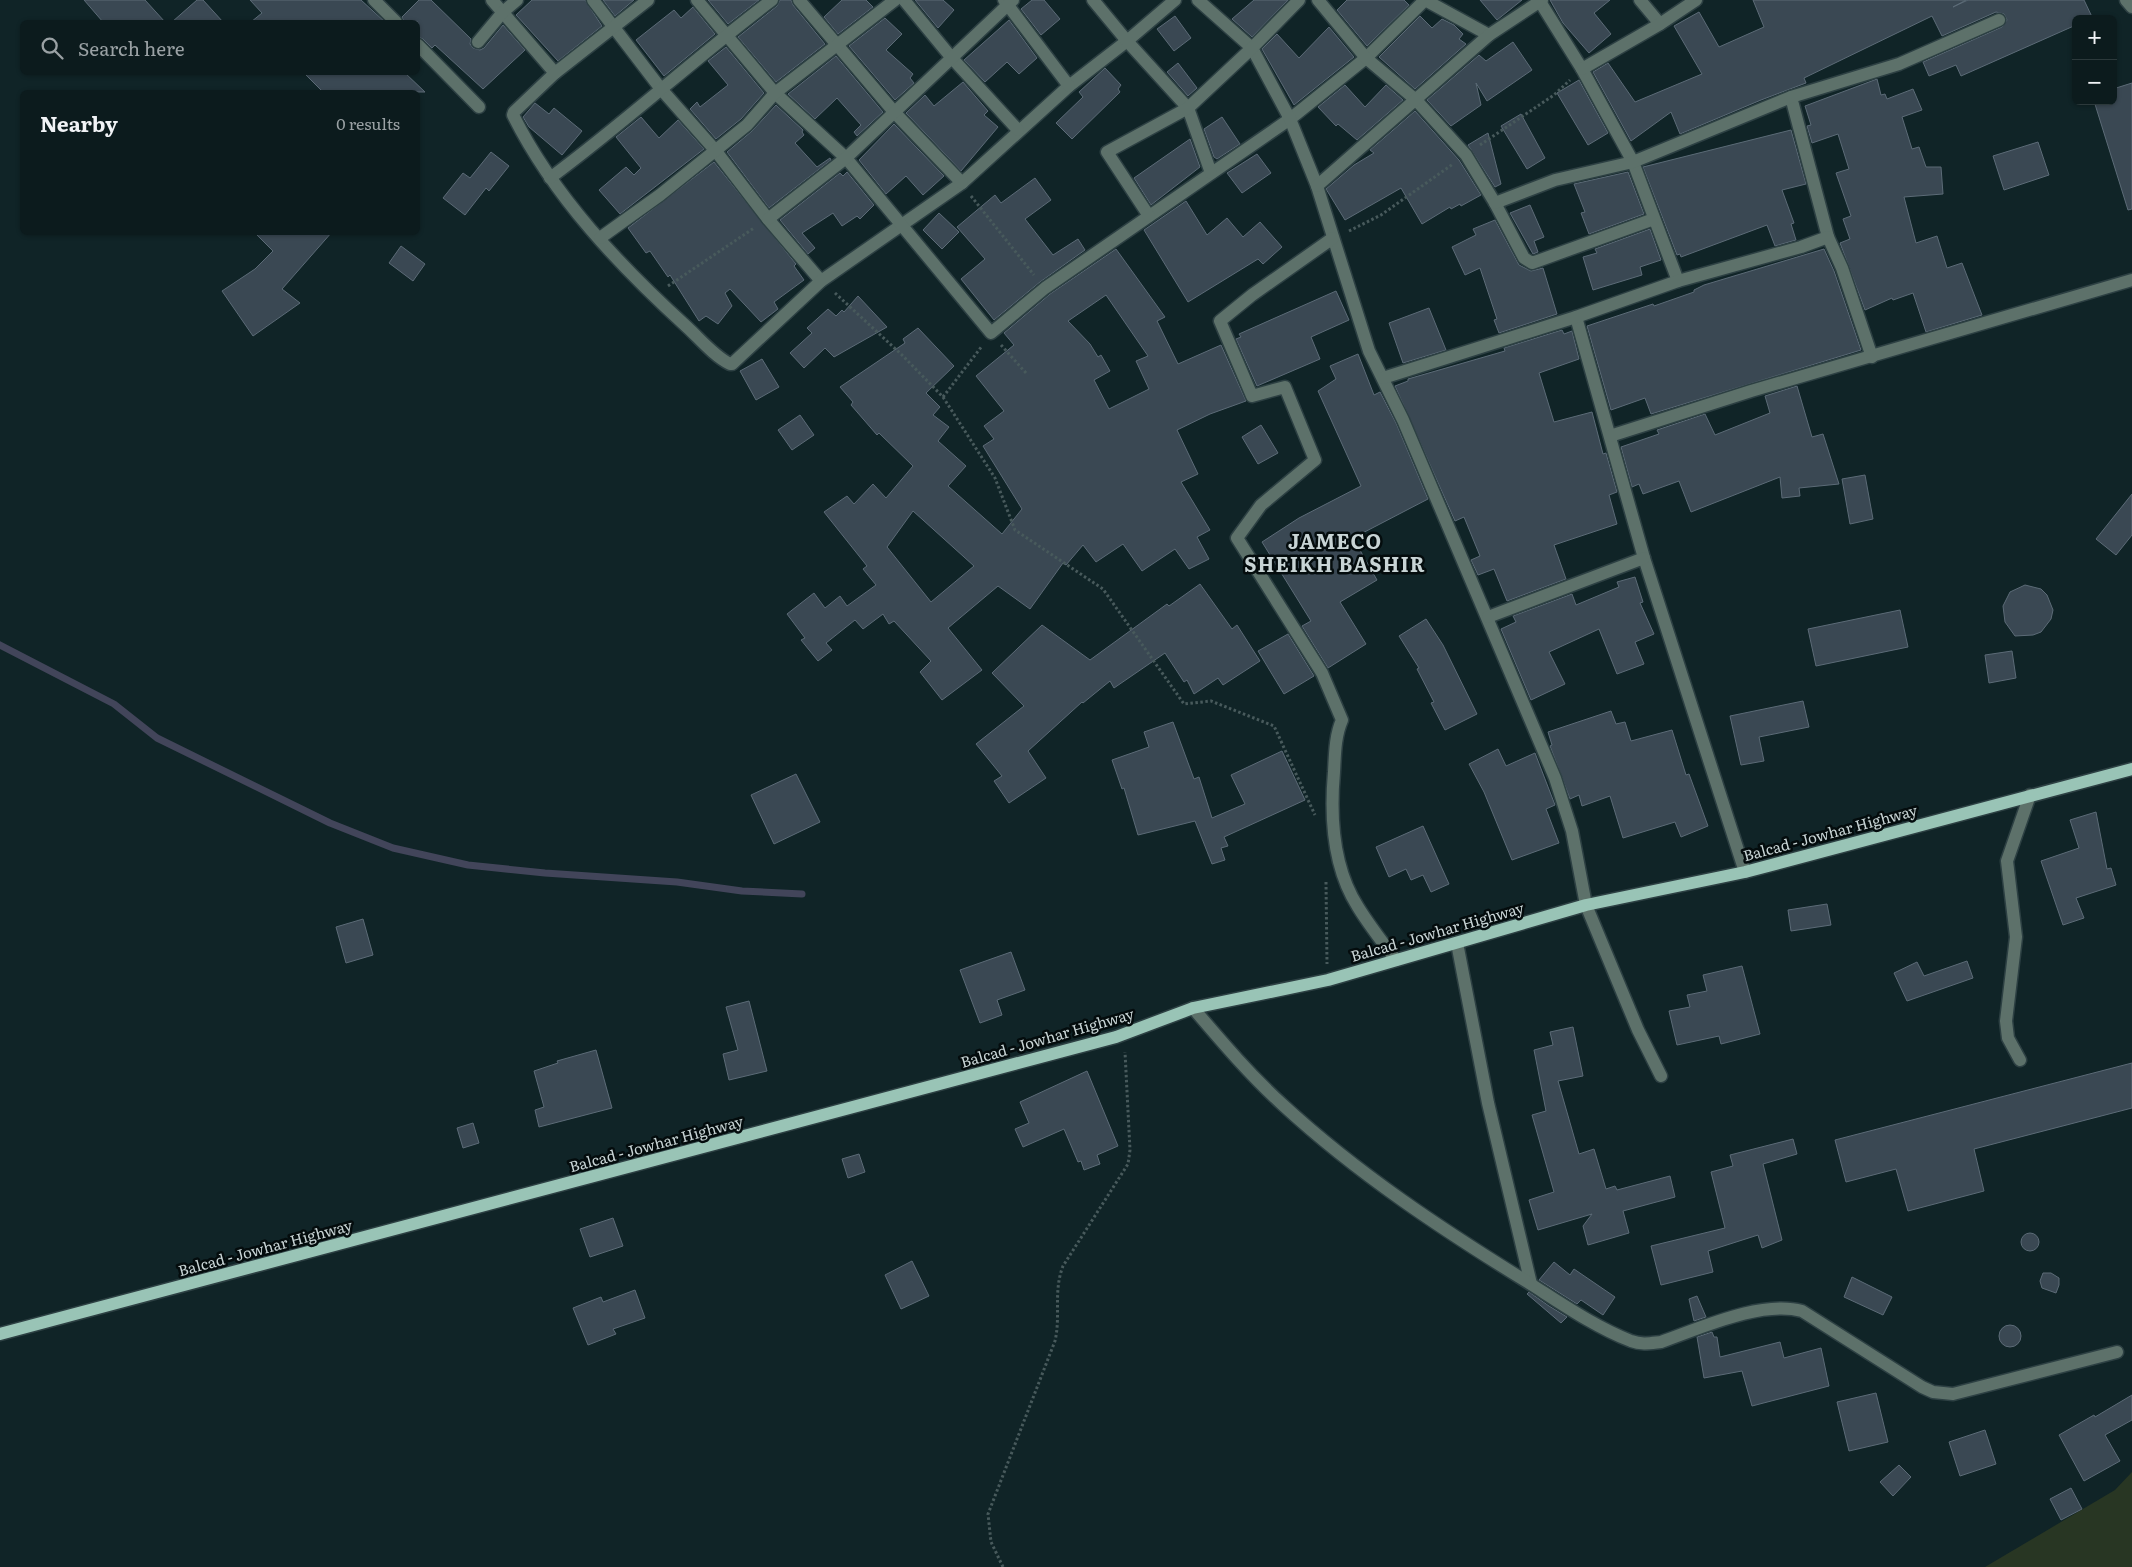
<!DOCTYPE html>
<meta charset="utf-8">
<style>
body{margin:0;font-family:Literata,serif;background:#152426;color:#f1f3f6}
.controls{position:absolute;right:15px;top:15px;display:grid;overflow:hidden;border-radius:8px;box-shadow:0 1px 4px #0004}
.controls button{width:45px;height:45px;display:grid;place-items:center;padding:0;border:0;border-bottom:1px solid #2c393b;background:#0c1b1d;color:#f1f3f6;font:25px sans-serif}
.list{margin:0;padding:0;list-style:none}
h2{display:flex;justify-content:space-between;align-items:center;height:65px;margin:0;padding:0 20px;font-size:21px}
h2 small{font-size:16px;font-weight:400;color:#9aa1a4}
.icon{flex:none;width:28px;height:28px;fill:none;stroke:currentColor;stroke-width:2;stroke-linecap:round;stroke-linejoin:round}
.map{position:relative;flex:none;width:2132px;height:1567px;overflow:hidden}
.search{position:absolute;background:#0c1b1d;box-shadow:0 1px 4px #0004;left:20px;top:20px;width:400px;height:55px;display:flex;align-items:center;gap:12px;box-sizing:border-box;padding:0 18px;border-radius:8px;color:#9aa1a4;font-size:19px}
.panel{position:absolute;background:#0c1b1d;box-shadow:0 1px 4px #0004;left:20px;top:90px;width:400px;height:145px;border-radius:8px}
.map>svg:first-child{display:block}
.green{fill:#283623}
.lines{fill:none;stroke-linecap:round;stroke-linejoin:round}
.stream{stroke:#42455a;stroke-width:7}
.building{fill:#3a4853;stroke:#5c6b77;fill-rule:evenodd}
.minor-casing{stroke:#2d4043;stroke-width:15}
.major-casing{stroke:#2d4043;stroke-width:15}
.path{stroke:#485a5c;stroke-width:3;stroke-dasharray:2.5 2.5;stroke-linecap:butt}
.minor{stroke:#5d716a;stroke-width:12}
.major{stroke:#99c4b6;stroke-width:12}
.labels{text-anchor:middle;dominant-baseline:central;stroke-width:5;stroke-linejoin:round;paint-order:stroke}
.street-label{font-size:15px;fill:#c8d4d5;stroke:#040c0d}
.district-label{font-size:20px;font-weight:bold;letter-spacing:1px;fill:#c8d4d5;stroke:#040c0d}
</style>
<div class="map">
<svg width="2132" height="1567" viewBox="0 0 2132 1567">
<rect width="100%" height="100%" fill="#102427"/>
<polygon class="green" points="2132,1472 2132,1567 1985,1567 2115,1490"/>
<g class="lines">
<polyline class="stream" points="0,645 114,704 157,738 330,823 393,848 468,865 545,873 677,882 742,891 802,894"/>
</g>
<g class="building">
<polygon points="84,0 145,0 165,22 103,22"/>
<polygon points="197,0 203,0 223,22 172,22"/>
<polygon points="250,0 361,0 385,22 251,22 262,13"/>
<polygon points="419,0 431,0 471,39 470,44 473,48 480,50 484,48 503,25 525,50 483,89 435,45 432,48 423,39 418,37 418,22 404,22 402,17"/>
<polygon points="532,0 585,0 602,26 558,61 516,15"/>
<polygon points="603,0 634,0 615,16"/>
<polygon points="708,0 759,0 728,24"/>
<polygon points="780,0 791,0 793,5 825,44 776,82 738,37 777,6"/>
<polygon points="842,0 866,0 873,7 838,34 824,17"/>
<polygon points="915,0 943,0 954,10 938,28"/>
<polygon points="1032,0 1044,0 1060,19 1041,35 1021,9"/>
<polygon points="1254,0 1288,0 1252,37 1232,19"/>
<polygon points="1347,0 1404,0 1409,5 1367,46 1337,10"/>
<polygon points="1480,0 1522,0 1497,20"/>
<polygon points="1550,0 1610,0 1594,13 1611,34 1589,53 1563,23"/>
<polygon points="1753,0 1966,0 1953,7 1968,0 2084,0 2093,19 2076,19 2076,25 1961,76 1956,65 1929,76 1923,62 2002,27 2007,20 2004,14 1996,12 1942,36 1932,16 1804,78 1806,83 1798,86 1761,100 1680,134 1671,112 1631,141 1593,72 1608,63 1635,102 1702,74 1674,26 1699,12 1719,47 1764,27"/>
<polygon points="693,7 715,34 664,76 636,40 674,10 681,18"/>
<polygon points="1175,16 1191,38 1174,51 1157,29"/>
<polygon points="1420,16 1432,28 1442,19 1454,25 1463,34 1459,39 1466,44 1415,89 1379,57"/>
<polygon points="885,18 902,34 886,50 913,74 910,78 914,83 895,100 849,46"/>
<polygon points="1009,20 1037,58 1019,74 1007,62 985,82 964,60"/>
<polygon points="1329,27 1354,57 1294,105 1262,49 1277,34 1299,58"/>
<polygon points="1513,42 1532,70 1487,101 1476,83 1481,105 1451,126 1427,100 1479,55 1486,61"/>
<polygon points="726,47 764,93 741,119 716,139 690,109 697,102 700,107 728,85 708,61"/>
<polygon points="836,56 883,112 857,136 854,132 861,125 837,98 815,119 788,94"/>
<polygon points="1178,63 1197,88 1188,96 1167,72"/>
<polygon points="1105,68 1121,85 1118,89 1120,92 1072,139 1056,123 1083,97 1079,92"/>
<polygon points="303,72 404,72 425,92 323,92"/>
<polygon points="1877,79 1881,95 1885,94 1887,99 1913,89 1922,110 1902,117 1912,149 1919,147 1926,167 1941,167 1943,194 1904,197 1916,243 1937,236 1947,268 1962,263 1982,315 1926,332 1913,293 1893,300 1892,298 1865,310 1840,243 1850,239 1843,219 1851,216 1836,173 1849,169 1838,134 1812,143 1807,126 1811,125 1805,106"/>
<polygon points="1579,80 1608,133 1588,145 1557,93"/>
<polygon points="963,82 988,111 984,115 998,127 961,171 906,113 925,95 934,106"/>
<polygon points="2132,83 2132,209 2128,210 2094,101 2113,101 2113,89"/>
<polygon points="1345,85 1365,107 1386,85 1403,100 1357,140 1338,124 1336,126 1318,107"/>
<polygon points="535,103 549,114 554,108 582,131 562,155 529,127 523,117"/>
<polygon points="776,105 803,130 802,132 804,135 795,143 817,167 830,158 831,160 769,208 727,152 752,131"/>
<polygon points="1415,111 1459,160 1481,195 1461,206 1460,204 1451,209 1450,207 1422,224 1401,188 1345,220 1326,189 1354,165 1374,153 1370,150"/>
<polygon points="1521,114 1545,158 1527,169 1501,126"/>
<polygon points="641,117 659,138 678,120 704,149 620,214 599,190 626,167 634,175 641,168 616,137"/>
<polygon points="1222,117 1240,144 1217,159 1214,157 1204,129"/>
<polygon points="894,124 944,176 923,195 906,176 886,194 859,160"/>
<polygon points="1791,130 1806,184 1782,190 1794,223 1791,224 1796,240 1775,246 1767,225 1681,257 1680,254 1677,255 1643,167"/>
<polygon points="1488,133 1501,184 1495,187 1468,145"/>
<polygon points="1190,139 1200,167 1151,205 1134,178"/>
<polygon points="2038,142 2049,175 2004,190 1993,156"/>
<polygon points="491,152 509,166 489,191 486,188 465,215 443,198 463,173 470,178"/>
<polygon points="1257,154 1271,173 1242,193 1227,173"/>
<polygon points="714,162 796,264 794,266 804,280 774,302 778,309 761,322 730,289 725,293 732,306 718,324 706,316 699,321 670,275 668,277 650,251 646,253 628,228"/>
<polygon points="847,172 874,205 860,219 857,216 842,226 833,213 802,233 815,248 808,254 780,220 840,173 843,176"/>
<polygon points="1628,172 1644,214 1589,234 1581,213 1585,212 1574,184"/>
<polygon points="1035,178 1051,200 1025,219 1053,255 1078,239 1085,250 1040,282 994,320 961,279 985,259 957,227 995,195 1001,203"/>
<polygon points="1186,201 1207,235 1227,218 1243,237 1260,222 1282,247 1263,264 1258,259 1188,302 1144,230"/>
<polygon points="1530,205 1544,237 1534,241 1538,252 1533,254 1510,213"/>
<polygon points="939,213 959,232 942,249 923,230"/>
<polygon points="1495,220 1519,265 1531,271 1543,268 1557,314 1499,333 1494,320 1497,319 1480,268 1465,275 1452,247 1476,235 1473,229"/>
<polygon points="1650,229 1661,260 1640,267 1642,275 1593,290 1583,257 1597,253 1595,249"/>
<polygon points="254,232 332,232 282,289 300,303 253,336 222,291 255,269 273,251"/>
<polygon points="401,246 425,264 413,281 389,263"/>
<path d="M1116 249 1165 317 1157 321 1178 364 1221 345 1246 401 1210 414 1177 430 1198 474 1181 482 1210 530 1197 537 1209 559 1189 569 1175 549 1142 571 1123 544 1096 562 1083 545 1066 565 1063 563 1030 609 998 586 948 628 982 670 942 700 920 672 931 661 894 621 889 624 883 614 863 629 855 620 826 643 832 650 818 661 801 640 805 638 787 614 814 593 825 608 840 596 847 606 876 585 863 569 867 566 824 512 847 496 854 504 873 484 886 498 913 466 879 433 877 435 851 405 853 402 840 387 905 343 903 339 918 328 954 366 926 393 940 407 933 415 949 427 938 441 966 466 948 486 1002 534 1022 509 983 446 994 439 984 426 1004 411 976 376 1014 345 1004 333 1050 294ZM1106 295 1148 356 1136 361 1149 389 1109 409 1094 380 1110 371 1101 355 1098 357 1090 344 1068 321ZM913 511 974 566 931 602 887 547Z"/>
<polygon points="1824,249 1834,271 1861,350 1651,414 1645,398 1611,410 1587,326 1653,304 1654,306 1694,292 1694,290 1704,285"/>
<polygon points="1336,291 1349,320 1311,337 1320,359 1257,386 1236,339 1241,337 1239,334"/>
<polygon points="858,296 887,327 834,357 825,348 804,368 790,353 812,333 807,328 828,309 836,316 842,310 844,312"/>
<polygon points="1429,308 1446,350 1403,363 1389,323"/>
<polygon points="1562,330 1564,334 1572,331 1579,359 1539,373 1554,422 1592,412 1603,454 1606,453 1617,492 1609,495 1617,524 1554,545 1566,579 1507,601 1494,569 1478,575 1471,560 1480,556 1464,517 1455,521 1395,386 1408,381 1408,379 1505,351 1504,348"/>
<polygon points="1358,354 1374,395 1380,392 1396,423 1428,499 1353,538 1377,580 1340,602 1366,644 1328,668 1302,626 1311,621 1262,542 1299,518 1361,486 1318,391 1336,379 1330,366"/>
<polygon points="762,359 779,387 756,400 740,371"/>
<polygon points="1797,386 1812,437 1823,434 1839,484 1799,488 1800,496 1782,498 1780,477 1691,512 1679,481 1643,494 1639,484 1632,487 1621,447 1659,434 1657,430 1705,414 1715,435 1770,413 1765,396"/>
<polygon points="800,415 814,435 792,450 778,430"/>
<polygon points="1261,425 1278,453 1258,464 1242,437"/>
<polygon points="1865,475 1873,519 1850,524 1842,479"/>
<polygon points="2132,494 2132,535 2116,555 2096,539"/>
<polygon points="1635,577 1643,602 1640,603 1654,634 1635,642 1644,664 1617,674 1599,629 1549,652 1565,684 1531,700 1501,629 1516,622 1513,616 1572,594 1576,605 1619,587 1617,582"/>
<polygon points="1200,584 1232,629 1237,625 1260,661 1223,685 1218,678 1194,694 1187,680 1184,682 1165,653 1114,688 1110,681 1083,703 1082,702 1028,751 1046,778 1009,803 994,781 1002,776 976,744 1024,706 992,673 1042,625 1090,660 1167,604 1169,606"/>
<polygon points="2025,585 2041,589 2047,595 2053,610 2051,619 2041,632 2033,635 2015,636 2005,622 2003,606 2010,592"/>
<polygon points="1900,610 1908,647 1816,666 1808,629"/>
<polygon points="1426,619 1443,645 1477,714 1445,730 1431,703 1434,702 1417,669 1419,668 1399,636"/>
<polygon points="1288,634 1314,676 1284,694 1258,651"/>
<polygon points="2012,651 2016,678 1989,683 1985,655"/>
<polygon points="1803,701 1809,727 1759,737 1764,761 1741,765 1730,716"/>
<polygon points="1611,711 1616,724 1625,722 1631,741 1672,730 1686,775 1689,774 1708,826 1681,837 1675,822 1623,838 1610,796 1582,806 1579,795 1570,799 1550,746 1552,745 1548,732"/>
<polygon points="1173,722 1194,779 1199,777 1212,818 1245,804 1231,775 1282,751 1305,800 1224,837 1228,846 1221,848 1225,860 1212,864 1195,821 1138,835 1124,788 1122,789 1112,760 1149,747 1144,732"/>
<polygon points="1498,749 1506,766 1535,753 1555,805 1546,809 1559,843 1512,860 1484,792 1469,764"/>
<polygon points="796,774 820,822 774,844 751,795"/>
<polygon points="2096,812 2107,869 2111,868 2116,885 2076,898 2084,918 2063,925 2041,861 2079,848 2070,820"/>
<polygon points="1423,826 1449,884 1431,892 1423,875 1411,880 1406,869 1389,877 1376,847"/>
<polygon points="1827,904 1831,925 1791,931 1788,910"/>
<polygon points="363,919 373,955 346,963 336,927"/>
<polygon points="1011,952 1025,990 997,1000 1002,1015 980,1023 960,970"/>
<polygon points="1967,961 1973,978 1907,1001 1894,973 1917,962 1924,976"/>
<polygon points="1742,966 1760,1034 1721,1044 1719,1036 1677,1045 1669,1011 1690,1007 1687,995 1707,991 1703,975"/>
<polygon points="749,1001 767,1071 729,1080 723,1054 738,1050 726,1007"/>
<polygon points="1573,1027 1583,1076 1558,1081 1579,1154 1594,1149 1606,1189 1615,1186 1617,1190 1670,1176 1675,1197 1623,1211 1629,1233 1588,1245 1583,1226 1592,1214 1538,1230 1529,1200 1554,1192 1532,1115 1546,1111 1534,1050 1553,1045 1550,1032"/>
<polygon points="596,1050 612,1108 539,1127 535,1110 544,1107 534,1071 558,1063 557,1061"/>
<polygon points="2132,1063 2132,1108 1974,1149 1984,1191 1908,1211 1896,1169 1846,1182 1835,1140"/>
<polygon points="1087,1071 1118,1146 1097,1155 1100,1164 1084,1170 1081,1161 1078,1162 1064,1129 1023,1147 1015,1129 1029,1123 1020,1102"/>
<polygon points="473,1123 479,1143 463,1148 457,1128"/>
<polygon points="1793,1139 1797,1154 1763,1164 1782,1240 1762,1248 1758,1235 1708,1251 1713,1272 1661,1285 1651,1246 1725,1228 1711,1172 1733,1166 1730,1155"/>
<polygon points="859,1154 865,1172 848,1178 842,1159"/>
<polygon points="613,1218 623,1246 590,1257 580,1229"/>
<circle cx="2030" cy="1242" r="9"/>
<polygon points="912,1261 929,1296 901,1309 885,1275"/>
<polygon points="1554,1262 1570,1275 1574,1269 1615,1297 1603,1315 1581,1300 1577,1304 1539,1280"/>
<polygon points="2043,1273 2051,1273 2059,1278 2059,1285 2056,1293 2042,1288 2040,1281"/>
<polygon points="1852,1277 1892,1297 1883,1315 1844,1297"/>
<polygon points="635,1290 645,1318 613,1329 616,1334 588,1345 573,1308 601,1297 603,1302"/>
<polygon points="1529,1292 1549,1306 1567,1317 1561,1323 1527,1294"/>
<polygon points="1697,1296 1706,1317 1694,1321 1689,1299"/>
<circle cx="2010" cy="1336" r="11"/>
<polygon points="1712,1332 1714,1337 1717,1337 1720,1357 1780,1342 1784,1358 1821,1348 1829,1386 1752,1406 1742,1371 1704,1378 1697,1337"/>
<polygon points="1876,1393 1888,1442 1849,1451 1837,1402"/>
<polygon points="2132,1395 2132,1420 2105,1435 2120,1461 2084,1481 2059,1435 2094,1415 2095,1417"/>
<polygon points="1985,1430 1996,1464 1960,1476 1949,1442"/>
<polygon points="1899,1465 1911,1477 1893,1496 1880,1482"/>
<polygon points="2071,1488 2082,1509 2061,1520 2050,1499"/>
</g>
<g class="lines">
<defs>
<g id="minor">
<polyline points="374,0 396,22"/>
<polyline points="492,0 555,73"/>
<polyline points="593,0 661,89 715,150 768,219 821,281"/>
<path d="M648 0 555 73 514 112 513 115C554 197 620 266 687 327 700 339 714 356 730 364H732L821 281 962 183 1069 86 1127 41 1175 0"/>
<polyline points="697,0 775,93 846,158 991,333 1045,288 1290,119 1366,58 1425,0 1489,35"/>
<polyline points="799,0 895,113 962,183"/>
<polyline points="904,0 951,57 1018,130"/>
<polyline points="1004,0 1069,86"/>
<polyline points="1093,0 1127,41 1188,108 1211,173"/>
<polyline points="1198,0 1252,48 1290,119 1317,186 1369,351 1403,420 1555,778 1572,831 1586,905 1638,1030 1661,1076"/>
<polyline points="1318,0 1366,58 1416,100 1466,155 1495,203 1524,258 1532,263 1654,219"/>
<polyline points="1539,0 1582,69 1633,162 1678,281"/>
<polyline points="1640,0 1660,24"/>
<polyline points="2126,0 2132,7"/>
<polyline points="478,42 503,12 517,0"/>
<polyline points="418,45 479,107"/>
<polyline points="1582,69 1660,24 1696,0"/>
<polyline points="1791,97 1828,237"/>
<path d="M550 178C626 122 696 57 772 0"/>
<polyline points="1317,186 1489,35 1542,0"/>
<polyline points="1495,203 1555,180 1633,162 1791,97 1899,64 1999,20"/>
<polyline points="1149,216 1107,152 1188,108 1252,48 1299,0"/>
<polyline points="768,219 846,158 1013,0"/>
<polyline points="600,238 660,195 747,125 775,93 895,0"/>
<path d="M1333 238 1252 295 1220 321 1252 396 1285 387 1315 460 1261 505 1237 538 1322 673 1342 720C1335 736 1335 754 1334 772 1330 817 1333 868 1358 907 1369 925 1383 943 1396 960"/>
<polyline points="1576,317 1644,558 1745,872"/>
<polyline points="1383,378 1576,317 1678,281 1801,247 1828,237 1842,268 1872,357"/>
<polyline points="1610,436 1751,391 2132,280"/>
<polyline points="1488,617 1644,558"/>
<polyline points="1457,943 1488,1103 1531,1284"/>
<path d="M1193 1008C1222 1042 1250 1075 1283 1105 1358 1174 1443 1230 1529 1283 1562 1304 1595 1327 1631 1341 1642 1345 1651 1343 1661 1342 1701 1328 1761 1300 1802 1311L1922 1387 1933 1392 1953 1394 2117 1352"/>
<polyline points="2020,1060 2008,1038 2006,1021 2016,937 2007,861 2030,795"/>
</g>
<polyline id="major" points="0,1334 1116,1037 1193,1008 1328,980 1586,905 1745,872 2132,769"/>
</defs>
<use href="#minor" class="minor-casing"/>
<use href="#major" class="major-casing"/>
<g class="path">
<polyline points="1480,145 1554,95 1570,80"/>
<polyline points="971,196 1034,275"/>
<polyline points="1349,231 1381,215 1453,164"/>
<polyline points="668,286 754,228"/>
<polyline points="835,293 902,355 943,397 995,478 1015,530 1103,589 1184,704 1211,701 1274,726 1315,815"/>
<polyline points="1001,345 1026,373"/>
<polyline points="943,397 982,346"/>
<polyline points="1326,882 1327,964"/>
<path d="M1003 1567 991 1542 988 1514 1055 1341C1061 1315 1053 1292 1063 1266L1128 1164 1130 1150 1125 1052"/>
</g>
<use href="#minor" class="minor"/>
<use href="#major" class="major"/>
</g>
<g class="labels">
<g class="street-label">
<text transform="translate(1830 832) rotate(-15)">Balcad - Jowhar Highway</text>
<text transform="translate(1437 931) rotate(-16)">Balcad - Jowhar Highway</text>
<text transform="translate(1047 1037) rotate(-16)">Balcad - Jowhar Highway</text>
<text transform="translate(656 1143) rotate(-15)">Balcad - Jowhar Highway</text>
<text transform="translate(265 1247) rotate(-15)">Balcad - Jowhar Highway</text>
</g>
<g class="district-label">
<text x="1335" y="540">JAMECO<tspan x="1335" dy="23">SHEIKH BASHIR</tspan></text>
</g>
</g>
</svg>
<div class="controls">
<button>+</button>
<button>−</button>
</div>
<div class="search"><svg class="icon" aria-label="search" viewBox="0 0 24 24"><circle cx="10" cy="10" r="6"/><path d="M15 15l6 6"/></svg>Search here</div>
<section class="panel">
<h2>Nearby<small>0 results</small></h2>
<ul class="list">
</ul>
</section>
</div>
